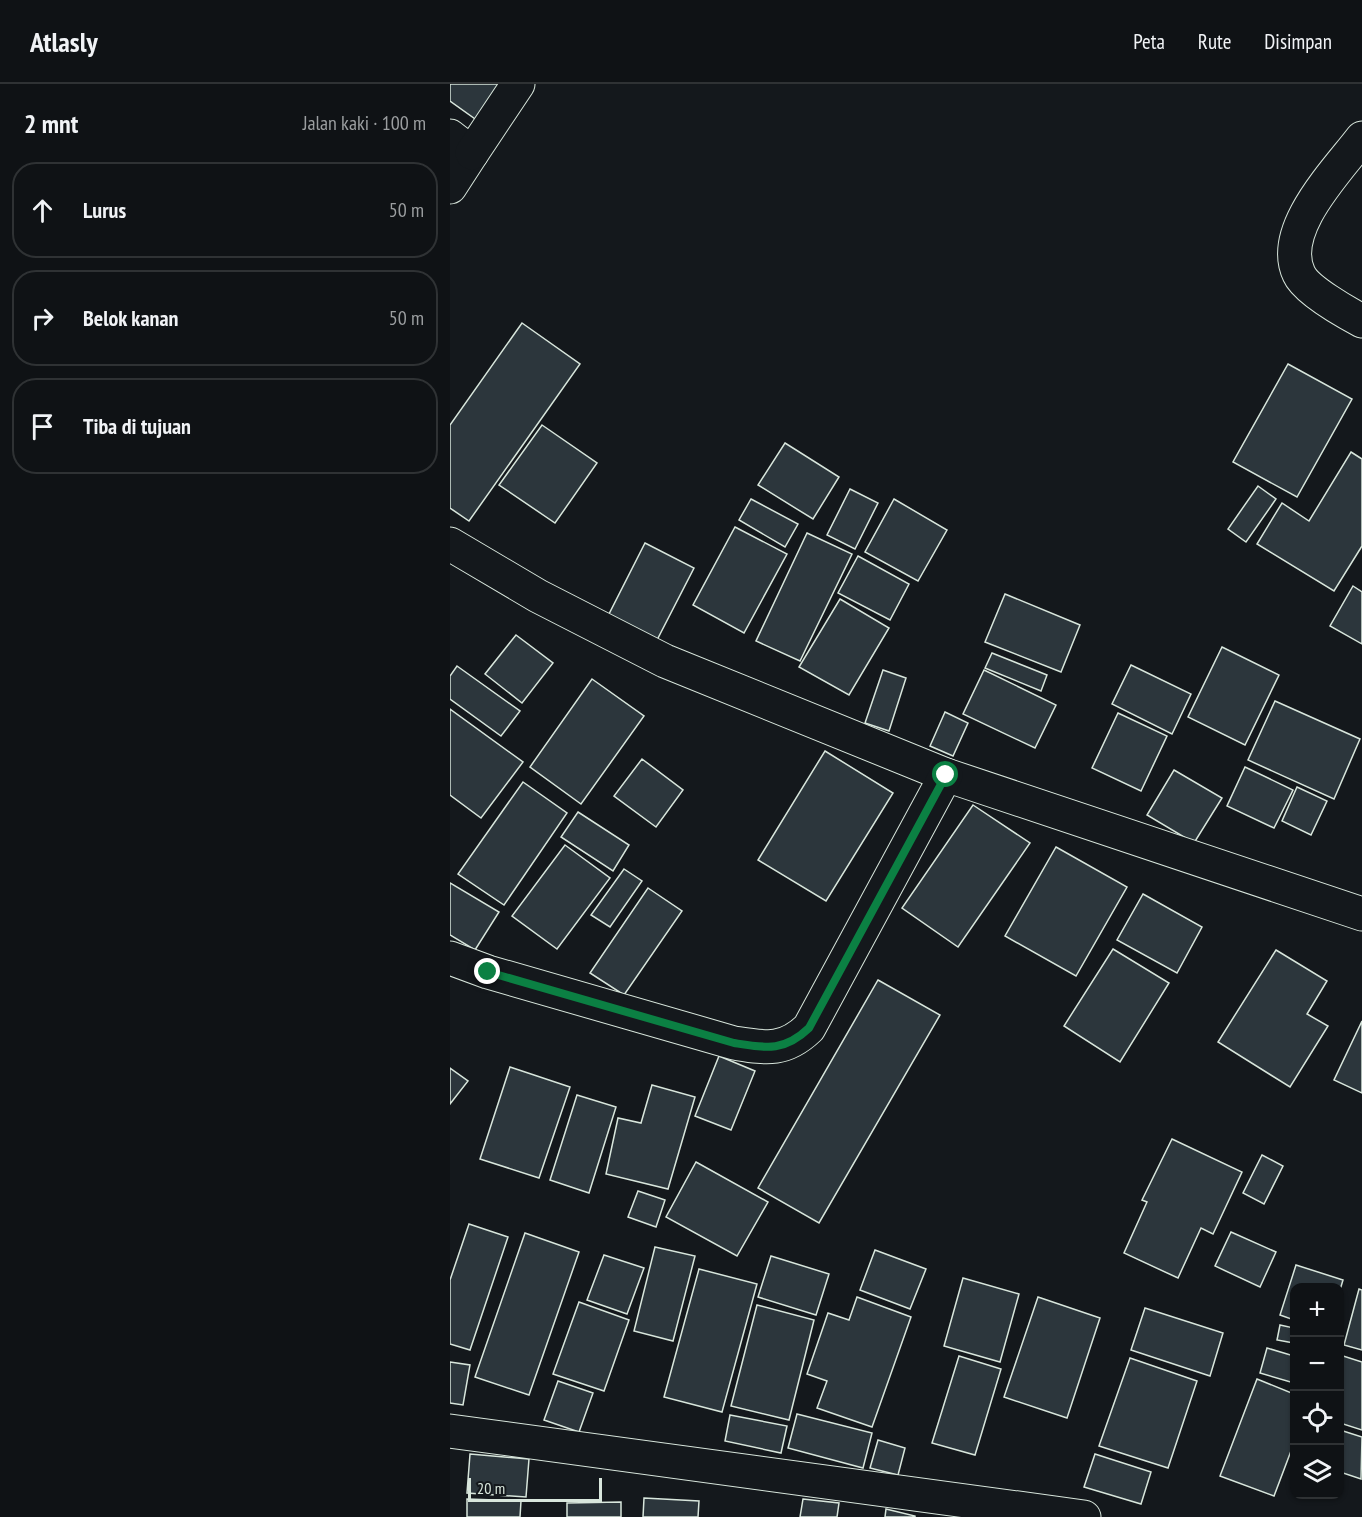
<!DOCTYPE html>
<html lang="id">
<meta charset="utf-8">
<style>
body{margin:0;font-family:"PT Sans Narrow",sans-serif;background:#181b1e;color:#f1f3f6}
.controls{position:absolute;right:18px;bottom:18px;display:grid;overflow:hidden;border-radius:12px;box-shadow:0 2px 4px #0004}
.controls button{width:54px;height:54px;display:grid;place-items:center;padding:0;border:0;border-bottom:2px solid #2f3234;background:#0f1215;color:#f1f3f6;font:30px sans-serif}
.scale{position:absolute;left:18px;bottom:15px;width:134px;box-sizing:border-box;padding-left:6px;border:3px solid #d8e6dc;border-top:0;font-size:16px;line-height:21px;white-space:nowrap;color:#d8e6dc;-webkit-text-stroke:4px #14181c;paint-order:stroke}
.stop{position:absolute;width:18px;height:18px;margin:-14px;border:4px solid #0b8043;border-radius:50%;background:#fff}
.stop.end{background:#0b8043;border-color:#fff;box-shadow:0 2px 6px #0008}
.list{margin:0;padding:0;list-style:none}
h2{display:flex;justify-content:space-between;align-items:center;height:78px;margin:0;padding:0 24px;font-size:26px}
h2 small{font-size:20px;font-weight:400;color:#9b9ea0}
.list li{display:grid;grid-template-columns:39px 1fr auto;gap:18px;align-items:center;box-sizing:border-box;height:96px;margin:0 12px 12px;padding:0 12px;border:2px solid #2f3234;border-radius:24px}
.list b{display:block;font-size:22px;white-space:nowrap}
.list em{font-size:20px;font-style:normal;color:#9b9ea0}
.icon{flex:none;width:33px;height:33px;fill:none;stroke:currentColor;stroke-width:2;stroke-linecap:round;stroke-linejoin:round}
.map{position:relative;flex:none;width:912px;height:1433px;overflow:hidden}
header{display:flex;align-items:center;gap:36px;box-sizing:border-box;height:84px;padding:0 30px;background:#0f1215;border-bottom:2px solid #2f3234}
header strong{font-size:28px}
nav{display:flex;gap:33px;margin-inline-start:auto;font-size:21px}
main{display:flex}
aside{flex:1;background:#0f1215}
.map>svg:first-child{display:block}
.building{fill:#2c363c;stroke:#d8e6dc;stroke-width:1.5}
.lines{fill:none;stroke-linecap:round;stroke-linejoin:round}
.minor-casing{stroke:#d8e6dc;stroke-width:35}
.minor{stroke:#14181c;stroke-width:33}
.route{stroke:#0b8043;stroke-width:8}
</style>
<header>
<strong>Atlasly</strong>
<nav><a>Peta</a><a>Rute</a><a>Disimpan</a></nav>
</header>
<main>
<aside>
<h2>2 mnt<small>Jalan kaki · 100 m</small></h2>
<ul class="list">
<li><svg class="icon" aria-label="ahead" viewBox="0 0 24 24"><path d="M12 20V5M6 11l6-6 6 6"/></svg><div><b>Lurus</b></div><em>50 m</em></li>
<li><svg class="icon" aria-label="right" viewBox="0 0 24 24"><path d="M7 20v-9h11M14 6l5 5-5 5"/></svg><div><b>Belok kanan</b></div><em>50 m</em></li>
<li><svg class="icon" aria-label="arrive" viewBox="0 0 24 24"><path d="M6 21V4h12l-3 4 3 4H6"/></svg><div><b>Tiba di tujuan</b></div></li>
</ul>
</aside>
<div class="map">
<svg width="912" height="1433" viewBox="0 0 912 1433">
<rect width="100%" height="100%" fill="#14181c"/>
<g class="building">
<polygon points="0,0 65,0 35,42 0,17"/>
<polygon points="72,239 130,280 19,437 0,424 0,341"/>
<polygon points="838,280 902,315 847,413 783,378"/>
<polygon points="92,341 147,379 105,439 49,401"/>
<polygon points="335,359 389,393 363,435 308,401"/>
<polygon points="901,368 912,375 912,462 884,507 807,460 832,419 859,437"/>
<polygon points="808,402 826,415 796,458 778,445"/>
<polygon points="400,405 428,419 405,465 377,451"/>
<polygon points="301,415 348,440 335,463 289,436"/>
<polygon points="444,415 497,446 468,497 415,468"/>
<polygon points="285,443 337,470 294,549 243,521"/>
<polygon points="357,449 402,470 350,577 306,557"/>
<polygon points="195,459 244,484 207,556 158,532"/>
<polygon points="408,472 459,500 440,536 388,509"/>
<polygon points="903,502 912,508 912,560 880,542"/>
<polygon points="555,510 630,541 611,588 535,558"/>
<polygon points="390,515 439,544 399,611 349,583"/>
<polygon points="66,551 103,579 72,619 35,590"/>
<polygon points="772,563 829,591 795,661 738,633"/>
<polygon points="542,569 597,591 591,607 535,584"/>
<polygon points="681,581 741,610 722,650 662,620"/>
<polygon points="7,582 70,627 51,652 0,615 0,592"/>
<polygon points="433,586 456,594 439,647 415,639"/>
<polygon points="534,586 606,621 585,664 513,630"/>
<polygon points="142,595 194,632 131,720 80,683"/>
<polygon points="825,617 910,655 884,715 798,676"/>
<polygon points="0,625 73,678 31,734 0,711"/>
<polygon points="495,628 518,639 503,672 480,662"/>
<polygon points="668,629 717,652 691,707 642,684"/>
<polygon points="375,667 443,709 376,817 308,776"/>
<polygon points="192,675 233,706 206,743 164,712"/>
<polygon points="795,683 843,706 824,744 777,722"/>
<polygon points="724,686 772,714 744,759 697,731"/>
<polygon points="73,698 117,729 54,821 8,790"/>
<polygon points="847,703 877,717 861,751 832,737"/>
<polygon points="523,721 580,759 508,863 452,824"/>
<polygon points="128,728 179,761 163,787 111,753"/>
<polygon points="115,761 160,794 107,865 62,832"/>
<polygon points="606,763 677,803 626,892 555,852"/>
<polygon points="174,785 192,797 160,843 141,831"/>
<polygon points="0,799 49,828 25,866 0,851"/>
<polygon points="198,804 232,827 174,911 140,889"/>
<polygon points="693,810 752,843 727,889 667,856"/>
<polygon points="663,865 719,899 670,978 614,942"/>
<polygon points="826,866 877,897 857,930 878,942 840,1003 768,958"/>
<polygon points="428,896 490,931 369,1139 308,1104"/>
<polygon points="912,937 912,1009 884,996"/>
<polygon points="269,972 305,987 281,1046 245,1032"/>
<polygon points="60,983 120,1003 89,1094 30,1075"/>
<polygon points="0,984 18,997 0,1020"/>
<polygon points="202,1001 245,1013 218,1105 156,1090 168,1034 191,1039"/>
<polygon points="127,1011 166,1023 139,1109 100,1096"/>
<polygon points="722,1055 792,1088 763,1150 751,1144 728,1194 674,1169 697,1118 692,1116"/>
<polygon points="812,1071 833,1082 814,1120 793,1109"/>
<polygon points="246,1078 318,1118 287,1172 216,1133"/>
<polygon points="188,1107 215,1116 206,1143 178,1133"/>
<polygon points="19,1140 58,1153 20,1266 0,1260 0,1196"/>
<polygon points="781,1148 826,1168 810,1203 765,1182"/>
<polygon points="75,1149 129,1168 79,1311 25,1293"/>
<polygon points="205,1163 245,1172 223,1257 184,1247"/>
<polygon points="425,1166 476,1185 460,1225 410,1206"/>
<polygon points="154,1171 194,1184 177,1230 137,1216"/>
<polygon points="321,1172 379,1190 366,1231 308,1213"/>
<polygon points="846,1181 893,1196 890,1206 890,1204 844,1204 844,1236 830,1231"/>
<polygon points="249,1185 307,1200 272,1328 214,1313"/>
<polygon points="513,1194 569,1210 550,1278 494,1262"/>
<polygon points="909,1205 912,1206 912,1266 894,1261"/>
<polygon points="407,1213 461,1233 422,1343 367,1324 377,1297 357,1290 378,1229 399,1236"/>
<polygon points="588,1213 650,1234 617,1334 554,1313"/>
<polygon points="129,1218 179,1236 154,1307 103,1290"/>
<polygon points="307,1221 364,1236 339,1336 281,1322"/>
<polygon points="695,1224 773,1249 760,1292 681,1266"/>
<polygon points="830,1241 844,1244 844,1259 827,1256"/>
<polygon points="817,1264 844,1272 844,1299 810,1289"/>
<polygon points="890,1271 912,1278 912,1346 890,1339"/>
<polygon points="509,1272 551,1285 525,1371 482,1359"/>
<polygon points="680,1274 747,1297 718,1384 649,1362"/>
<polygon points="0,1278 20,1281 13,1321 0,1319"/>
<polygon points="807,1295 844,1310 844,1359 824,1412 770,1392"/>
<polygon points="108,1297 143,1309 129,1348 94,1336"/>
<polygon points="347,1330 422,1349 413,1384 338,1364"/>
<polygon points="280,1331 337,1342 331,1369 275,1357"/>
<polygon points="890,1346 912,1353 911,1395 890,1388"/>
<polygon points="428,1356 455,1364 448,1391 420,1384"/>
<polygon points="20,1370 79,1375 76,1413 17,1409"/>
<polygon points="645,1370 701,1388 691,1420 634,1403"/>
<polygon points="194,1414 249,1417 248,1433 193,1433"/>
<polygon points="17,1415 71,1417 70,1433 17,1433"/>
<polygon points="353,1415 389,1419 387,1433 350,1433"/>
<polygon points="171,1418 171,1433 117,1433 117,1419"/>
<polygon points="436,1425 465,1432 465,1433 435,1433"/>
</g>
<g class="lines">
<defs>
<g id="minor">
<polyline points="0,52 22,69 0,103"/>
<path d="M912 54C887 87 828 146 849 190 856 206 897 229 912 237"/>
<polyline points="22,69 68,0"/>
<polyline points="0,460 88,512 215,577 496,691 912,830"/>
<path d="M0 874 38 888 284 959C316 964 334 968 359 944L496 691"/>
<polyline points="0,1347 634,1433"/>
</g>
</defs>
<use href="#minor" class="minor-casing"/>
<use href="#minor" class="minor"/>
</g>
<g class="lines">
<path class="route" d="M38 888 284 959C316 964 334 968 359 944L496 691"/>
</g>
</svg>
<div class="controls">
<button>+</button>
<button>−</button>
<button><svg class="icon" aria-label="locate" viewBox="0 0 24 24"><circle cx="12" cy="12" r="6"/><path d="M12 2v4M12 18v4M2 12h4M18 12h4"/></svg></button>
<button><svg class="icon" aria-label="layers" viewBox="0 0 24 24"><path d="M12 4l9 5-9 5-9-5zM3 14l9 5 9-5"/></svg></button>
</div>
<div class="scale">20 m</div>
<div class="stop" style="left:496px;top:691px"></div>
<div class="stop end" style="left:38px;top:888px"></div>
</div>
</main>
